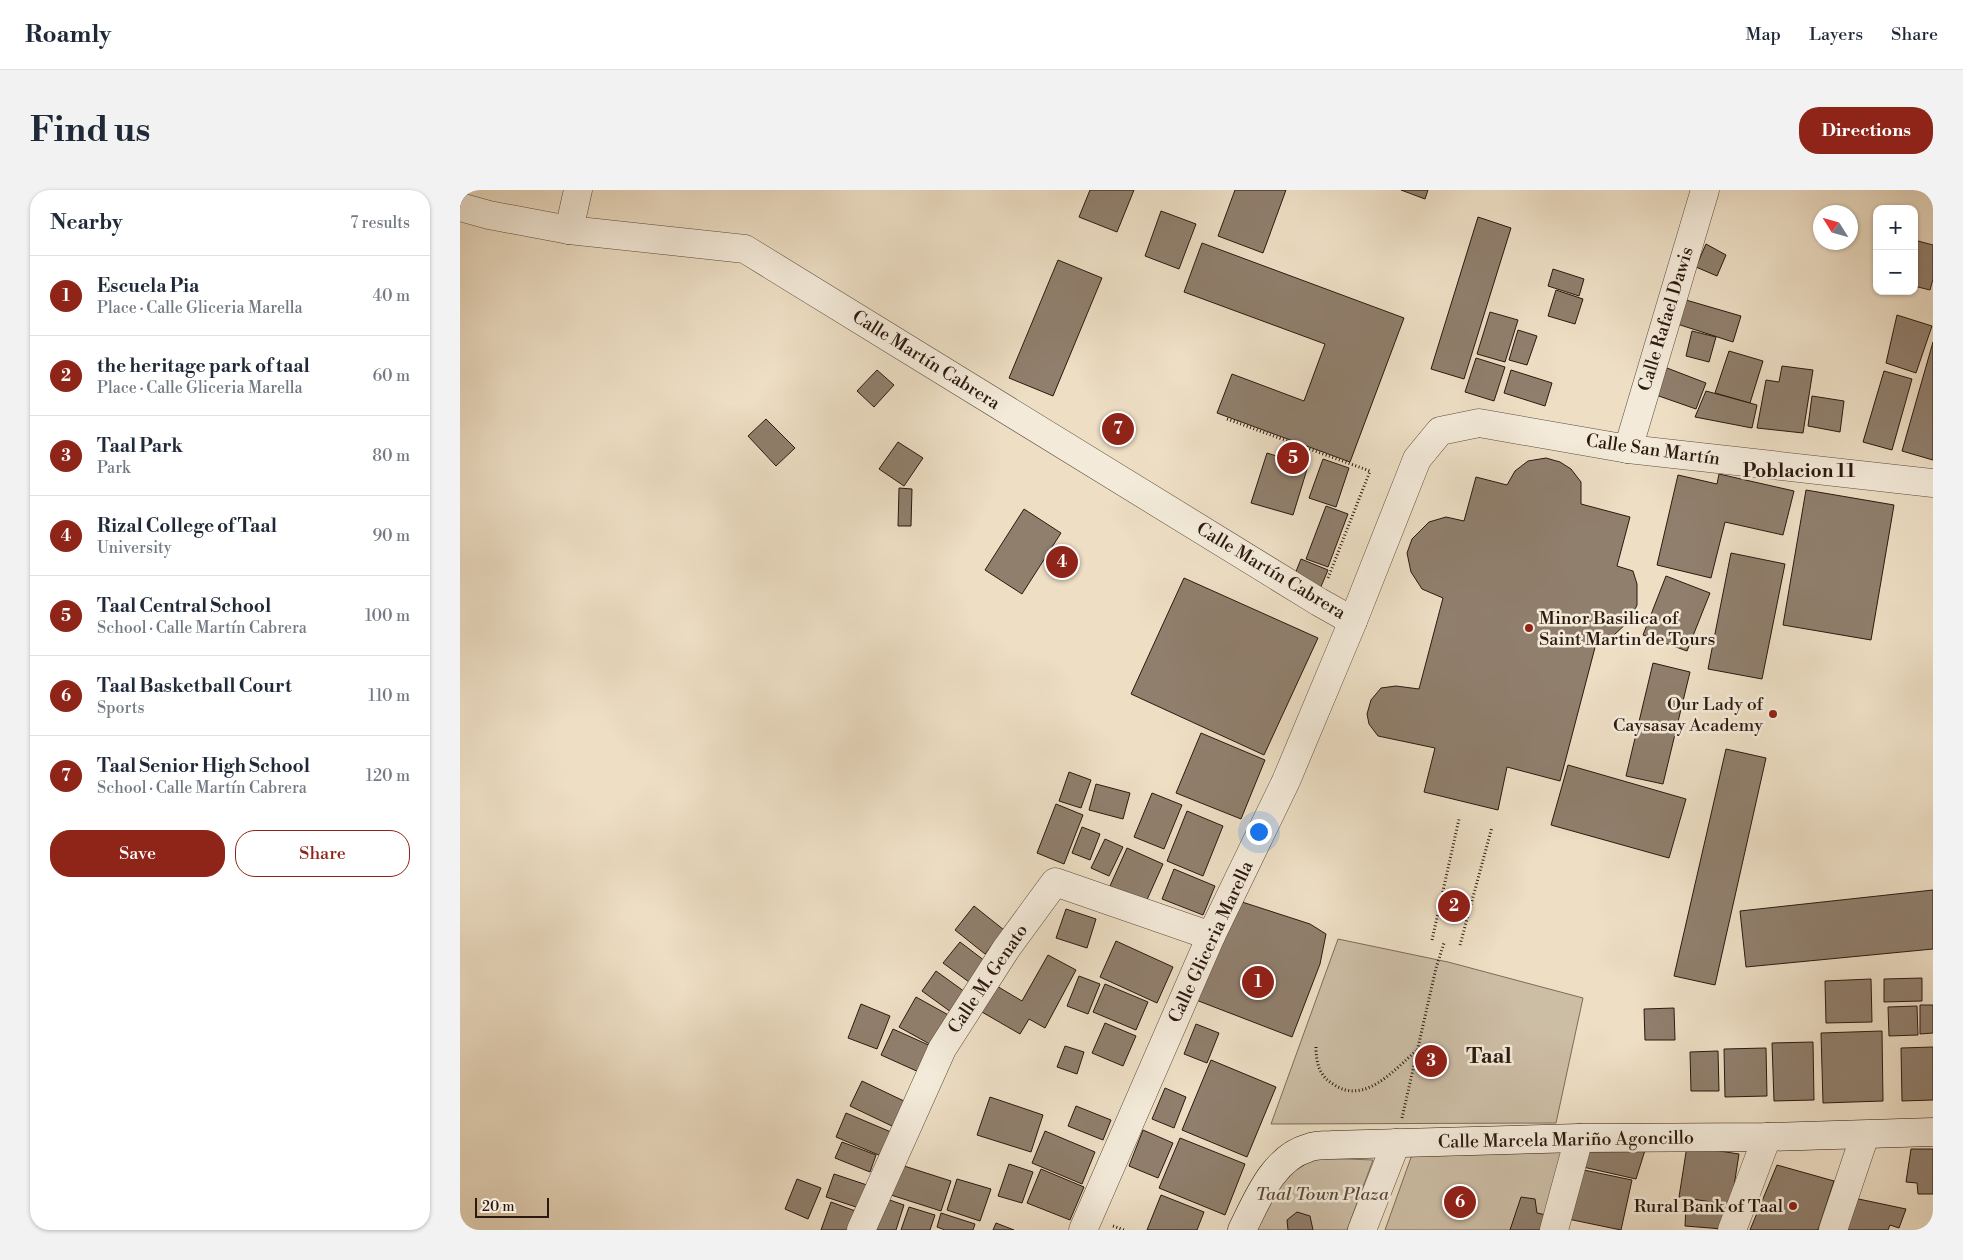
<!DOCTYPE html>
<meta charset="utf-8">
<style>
body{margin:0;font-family:"Libre Bodoni",serif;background:#f2f2f3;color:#1f2937}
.controls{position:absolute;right:15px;top:15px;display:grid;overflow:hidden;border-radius:10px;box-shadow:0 1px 4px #0004}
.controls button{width:45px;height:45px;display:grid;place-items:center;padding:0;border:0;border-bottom:1px solid #e0e1e3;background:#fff;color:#1f2937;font:25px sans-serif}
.compass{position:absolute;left:1353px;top:15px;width:45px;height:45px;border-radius:50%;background:#fff;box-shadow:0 1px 4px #0004;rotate:307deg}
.scale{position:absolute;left:15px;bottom:12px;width:74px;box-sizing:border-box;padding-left:5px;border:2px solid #2b190f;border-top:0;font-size:14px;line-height:18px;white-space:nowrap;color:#2b190f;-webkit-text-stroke:4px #f3ead9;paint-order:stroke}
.you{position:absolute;left:798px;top:641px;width:18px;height:18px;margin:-12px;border:4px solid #fff;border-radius:50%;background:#1a73e8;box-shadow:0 0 0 8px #1a73e833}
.badge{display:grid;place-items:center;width:32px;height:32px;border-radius:50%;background:#8f2418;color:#fff;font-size:16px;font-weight:700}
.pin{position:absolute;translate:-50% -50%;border:2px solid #fff;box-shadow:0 1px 5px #0006}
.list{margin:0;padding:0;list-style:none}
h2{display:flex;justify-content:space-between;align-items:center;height:65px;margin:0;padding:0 20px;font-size:21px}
h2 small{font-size:16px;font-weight:400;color:#747a83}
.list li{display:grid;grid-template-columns:32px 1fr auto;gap:15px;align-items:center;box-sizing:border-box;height:80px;padding:0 20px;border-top:1px solid #e0e1e3}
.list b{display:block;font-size:19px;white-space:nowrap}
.list p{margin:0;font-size:16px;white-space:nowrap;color:#747a83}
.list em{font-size:16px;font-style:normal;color:#747a83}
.actions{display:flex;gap:10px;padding:15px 20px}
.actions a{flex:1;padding:11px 0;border:1px solid #8f2418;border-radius:20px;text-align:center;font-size:18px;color:#8f2418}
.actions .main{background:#8f2418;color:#fff}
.map{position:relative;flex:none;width:1473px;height:1040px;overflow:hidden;border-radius:20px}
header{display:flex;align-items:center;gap:30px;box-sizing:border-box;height:70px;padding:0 25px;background:#fff;border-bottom:1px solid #e0e1e3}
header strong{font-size:24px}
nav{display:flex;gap:28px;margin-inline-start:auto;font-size:18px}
.intro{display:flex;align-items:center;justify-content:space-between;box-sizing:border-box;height:120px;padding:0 30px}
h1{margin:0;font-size:35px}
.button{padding:12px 22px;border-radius:20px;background:#8f2418;color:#fff;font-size:18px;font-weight:700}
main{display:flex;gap:30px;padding:0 30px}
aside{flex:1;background:#fff;border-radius:20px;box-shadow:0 1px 4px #0004}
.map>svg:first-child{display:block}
.green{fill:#ccbda5;stroke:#7c6b5a}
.building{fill:#907f6d;stroke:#2b190f}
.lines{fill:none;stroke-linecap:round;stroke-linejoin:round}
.minor-casing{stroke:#5c4a3c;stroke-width:29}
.tertiary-casing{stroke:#5c4a3c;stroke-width:29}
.secondary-casing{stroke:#2b190f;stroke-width:29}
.path{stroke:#2b190f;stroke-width:3;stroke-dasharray:1 2.5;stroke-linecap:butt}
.minor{stroke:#f3ead9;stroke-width:28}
.tertiary{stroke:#f3ead9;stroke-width:28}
.secondary{stroke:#f3ead9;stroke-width:28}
.poi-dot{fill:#8f2418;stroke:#f3ead9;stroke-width:2}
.labels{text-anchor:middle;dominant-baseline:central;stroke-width:5;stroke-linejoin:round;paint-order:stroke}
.street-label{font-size:18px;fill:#2b190f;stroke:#f3ead9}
.poi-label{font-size:18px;fill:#2b190f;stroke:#f3ead9;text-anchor:end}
.park-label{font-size:18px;font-style:italic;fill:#5b4a3c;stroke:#f3ead9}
.neighbourhood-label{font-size:19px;font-weight:bold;fill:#2b190f;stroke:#f3ead9}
.district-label{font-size:22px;font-weight:bold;fill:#2b190f;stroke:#f3ead9}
</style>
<header>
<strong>Roamly</strong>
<nav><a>Map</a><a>Layers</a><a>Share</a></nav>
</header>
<div class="intro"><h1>Find us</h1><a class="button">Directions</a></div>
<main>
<aside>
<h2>Nearby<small>7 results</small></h2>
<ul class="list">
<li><span class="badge">1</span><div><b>Escuela Pia</b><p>Place · Calle Gliceria Marella</p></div><em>40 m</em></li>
<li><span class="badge">2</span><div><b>the heritage park of taal</b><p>Place · Calle Gliceria Marella</p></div><em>60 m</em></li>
<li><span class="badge">3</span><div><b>Taal Park</b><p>Park</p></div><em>80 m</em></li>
<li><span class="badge">4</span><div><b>Rizal College of Taal</b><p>University</p></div><em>90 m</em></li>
<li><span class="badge">5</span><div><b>Taal Central School</b><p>School · Calle Martín Cabrera</p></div><em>100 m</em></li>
<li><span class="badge">6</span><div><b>Taal Basketball Court</b><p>Sports</p></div><em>110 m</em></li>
<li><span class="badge">7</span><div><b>Taal Senior High School</b><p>School · Calle Martín Cabrera</p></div><em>120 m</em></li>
</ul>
<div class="actions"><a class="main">Save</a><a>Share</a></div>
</aside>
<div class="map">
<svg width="1473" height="1040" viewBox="0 0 1473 1040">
<rect width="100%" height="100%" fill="#eddec4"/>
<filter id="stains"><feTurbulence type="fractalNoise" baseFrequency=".004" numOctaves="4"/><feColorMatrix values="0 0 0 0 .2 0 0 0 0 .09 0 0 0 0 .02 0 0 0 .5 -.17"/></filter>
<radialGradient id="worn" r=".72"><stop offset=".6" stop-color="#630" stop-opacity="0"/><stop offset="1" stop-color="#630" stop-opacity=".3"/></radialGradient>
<g class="green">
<polygon points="878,749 988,772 1123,808 1096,933 811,934"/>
<polygon points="1109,958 1084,1040 925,1040 953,962"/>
<path d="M862 968 913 970 887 1040H795C811 1011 826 975 862 968Z"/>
</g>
<g class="building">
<polygon points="630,0 674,0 657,42 619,27"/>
<polygon points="775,0 826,0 803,63 758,46"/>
<polygon points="941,0 968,0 965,9"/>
<polygon points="701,21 736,34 719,79 685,66"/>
<polygon points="1018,27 1051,38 1004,189 971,179"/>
<polygon points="1458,51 1473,55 1473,89 1470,100 1454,96 1454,63"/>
<polygon points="742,53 944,128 890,272 757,223 772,184 844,211 865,154 724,102"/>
<polygon points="1246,54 1266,65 1257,86 1236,77"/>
<polygon points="598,70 642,88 593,206 549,188"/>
<polygon points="1093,79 1124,89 1119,106 1088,96"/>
<polygon points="1096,100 1123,109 1115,134 1088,126"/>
<polygon points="1219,108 1281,126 1273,152 1211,132"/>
<polygon points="1030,122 1058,130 1045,172 1017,164"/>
<polygon points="1437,125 1472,136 1456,183 1426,173"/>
<polygon points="1058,140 1077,146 1067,175 1049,170"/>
<polygon points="1232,141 1256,147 1249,172 1226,166"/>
<polygon points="1473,152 1473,270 1442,261"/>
<polygon points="1269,161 1303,171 1290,213 1255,203"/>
<polygon points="1016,168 1045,177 1034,211 1005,202"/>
<polygon points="1322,176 1353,180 1343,243 1297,238 1306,190 1319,192"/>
<polygon points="1207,178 1246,193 1236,219 1196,205"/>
<polygon points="417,180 434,195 414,217 397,201"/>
<polygon points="1051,180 1092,193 1085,216 1044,203"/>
<polygon points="1424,181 1452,189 1432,260 1403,252"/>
<polygon points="1246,201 1297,215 1292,238 1235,227"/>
<polygon points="1352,206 1384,211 1380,242 1348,236"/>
<polygon points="306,229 335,258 316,276 288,246"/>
<polygon points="438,252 463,268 444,296 419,279"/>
<polygon points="807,263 848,276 833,325 791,313"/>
<polygon points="1086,268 1100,272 1111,279 1121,292 1121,314 1170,327 1157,376 1173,381 1177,394 1177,415 1170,430 1154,445 1138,446 1100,591 1047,577 1038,620 964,602 975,558 918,546 909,534 907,524 911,510 921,498 936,496 959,499 983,408 962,399 951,382 947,363 952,349 969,332 986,327 1004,331 1016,287 1047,295 1055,281 1068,271"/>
<polygon points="863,269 889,278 876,317 849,308"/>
<polygon points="1259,284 1334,301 1323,345 1265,332 1251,388 1197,375 1218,285 1257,294"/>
<polygon points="439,298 452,299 451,336 438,336"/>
<polygon points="1346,300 1434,315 1411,450 1323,435"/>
<polygon points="866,316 888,324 868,377 846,369"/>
<polygon points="564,319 601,343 562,404 525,380"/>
<polygon points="1271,363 1325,374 1302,489 1248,479"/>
<polygon points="841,369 868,380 860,399 833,389"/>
<polygon points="1206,386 1250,403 1227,461 1183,445"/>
<polygon points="724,388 858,448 804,565 671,504"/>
<polygon points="1193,473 1230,482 1203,594 1166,586"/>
<polygon points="741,543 805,570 781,629 716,603"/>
<polygon points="1266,559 1306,568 1255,795 1214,786"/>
<polygon points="1108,575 1226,609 1209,668 1091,635"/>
<polygon points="609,582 631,590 621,618 599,611"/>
<polygon points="636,594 670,603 663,629 629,620"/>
<polygon points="692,603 722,615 704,659 674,647"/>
<polygon points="596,614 623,625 604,674 577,663"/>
<polygon points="727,621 763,636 743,686 707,671"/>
<polygon points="622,637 640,644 630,670 612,663"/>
<polygon points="645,649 663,657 649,686 631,678"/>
<polygon points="667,658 703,674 686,712 650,696"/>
<polygon points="714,679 755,696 743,725 702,709"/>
<polygon points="1473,700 1473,759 1286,777 1280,721"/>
<polygon points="779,711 850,734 866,744 860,774 832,847 736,810"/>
<polygon points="514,716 544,740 525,764 495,740"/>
<polygon points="606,719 636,729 627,758 596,748"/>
<polygon points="656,751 713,777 697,813 640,787"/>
<polygon points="500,752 525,771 509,792 483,773"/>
<polygon points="588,765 616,780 585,838 569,829 560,844 515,818 530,792 562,811"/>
<polygon points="476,781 505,802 491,822 462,801"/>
<polygon points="619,786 640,794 628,824 607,816"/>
<polygon points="1462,788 1462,811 1424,812 1424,789"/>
<polygon points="1411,789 1412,832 1366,833 1365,791"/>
<polygon points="645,794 688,812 676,840 633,822"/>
<polygon points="456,807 492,827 475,857 439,837"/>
<polygon points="401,814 430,826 417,859 388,848"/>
<polygon points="1460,815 1473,815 1473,843 1460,844"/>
<polygon points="1457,816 1458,845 1429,846 1428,817"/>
<polygon points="1214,818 1215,850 1185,850 1184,819"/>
<polygon points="645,833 676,846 663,876 632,863"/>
<polygon points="736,834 759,843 747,873 724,864"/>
<polygon points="433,839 473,857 461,883 421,865"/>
<polygon points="1422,841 1423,911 1363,913 1361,843"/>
<polygon points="1353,852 1354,910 1314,911 1312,853"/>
<polygon points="605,856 624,862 617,884 597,877"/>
<polygon points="1473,857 1473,910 1442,911 1441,858"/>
<polygon points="1306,858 1307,906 1265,907 1264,859"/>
<polygon points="1258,861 1259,901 1231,901 1230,862"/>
<polygon points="751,870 816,897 787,967 722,940"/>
<polygon points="402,891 446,912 434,937 390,916"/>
<polygon points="705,898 726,907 714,938 692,929"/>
<polygon points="530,907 583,925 571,962 517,945"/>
<polygon points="616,916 651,930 643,950 608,936"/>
<polygon points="386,923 431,942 421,966 376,947"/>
<polygon points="683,940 713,953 698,988 669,976"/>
<polygon points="585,941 635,962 622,994 572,973"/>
<polygon points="720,948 785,974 765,1025 699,998"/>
<polygon points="382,952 416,965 410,982 375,968"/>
<polygon points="1227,956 1279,964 1271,1015 1219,1007"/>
<polygon points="1129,957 1186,957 1176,989 1123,977"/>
<polygon points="1451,959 1473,959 1473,1004 1458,1004 1457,993 1446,992"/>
<polygon points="549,974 573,982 562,1013 538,1006"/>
<polygon points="441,975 491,991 481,1021 431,1005"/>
<polygon points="1317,975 1374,991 1358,1040 1290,1040"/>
<polygon points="581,979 624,997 610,1030 567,1013"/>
<polygon points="1119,979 1172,990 1161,1040 1108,1029"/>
<polygon points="374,984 407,995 399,1018 366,1007"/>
<polygon points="337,989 361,998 348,1029 325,1019"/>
<polygon points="497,989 531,999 520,1031 487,1020"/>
<polygon points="701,1005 744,1022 737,1040 687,1040"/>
<polygon points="421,1007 444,1015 436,1040 416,1040"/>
<polygon points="1061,1007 1075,1009 1077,1023 1086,1025 1082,1040 1050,1040"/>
<polygon points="1389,1007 1446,1019 1439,1038 1430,1035 1428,1040 1387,1040"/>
<polygon points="371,1012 398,1022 391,1040 361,1040"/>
<polygon points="1226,1016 1265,1019 1263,1039 1225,1036"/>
<polygon points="449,1017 475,1025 470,1040 441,1040"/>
<polygon points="837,1022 850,1026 853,1040 828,1040 827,1030"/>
<polygon points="481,1023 515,1034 513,1040 485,1040 477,1037"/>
<polygon points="536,1033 554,1040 533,1040"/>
</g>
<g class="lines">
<defs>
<g id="minor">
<polyline points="0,17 29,25 109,40 285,59 859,412 893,431"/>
<polyline points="109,40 118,0"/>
<polyline points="1168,259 1245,0"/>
<polyline points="401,1040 482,859 546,759 595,692 751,746"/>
<polyline points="623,1040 751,746 826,591 893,431 957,269 980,241 1019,233 1168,259 1473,293"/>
<polyline points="902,1040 936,953"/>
<polyline points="1094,1040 1119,948"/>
<polyline points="1373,1040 1405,945"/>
</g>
<polyline id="tertiary" points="1272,1040 1307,947"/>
<path id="secondary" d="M782 1040C797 1010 813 968 848 958 855 955 863 955 871 955L1119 948 1307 947 1473 942"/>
</defs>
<use href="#minor" class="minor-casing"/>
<use href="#tertiary" class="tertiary-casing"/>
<use href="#secondary" class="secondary-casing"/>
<g class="path">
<polyline points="767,229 910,281 868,388"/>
<polyline points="972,750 999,629"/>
<polyline points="1000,755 1032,637"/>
<path d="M856 857C856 872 859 886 873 894 904 916 934 880 956 861"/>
<polyline points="942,928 976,778 984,753"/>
<polyline points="653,1036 664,1040"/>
</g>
<use href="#minor" class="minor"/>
<use href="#tertiary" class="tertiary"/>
<use href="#secondary" class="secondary"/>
</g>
<g class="poi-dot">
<circle cx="1069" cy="438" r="5"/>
<circle cx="1313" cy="524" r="5"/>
<circle cx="1333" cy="1016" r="5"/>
</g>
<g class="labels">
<g class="street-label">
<text transform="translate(1206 129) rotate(-73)">Calle Rafael Dawis</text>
<text transform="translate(466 170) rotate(32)">Calle Martín Cabrera</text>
<text transform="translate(1193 260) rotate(8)">Calle San Martín</text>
<text transform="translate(811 381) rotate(31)">Calle Martín Cabrera</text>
<text transform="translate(751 752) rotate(-65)">Calle Gliceria Marella</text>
<text transform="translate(528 789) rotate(-56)">Calle M. Genato</text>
<text transform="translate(1106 950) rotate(-1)">Calle Marcela Mariño Agoncillo</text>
</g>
<g class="poi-label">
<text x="1079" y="428" text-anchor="start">Minor Basilica of<tspan x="1079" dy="21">Saint Martin de Tours</tspan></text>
<text x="1303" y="514">Our Lady of<tspan x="1303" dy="21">Caysasay Academy</tspan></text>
<text x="1323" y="1016">Rural Bank of Taal</text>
</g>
<g class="park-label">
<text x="862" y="1004">Taal Town Plaza</text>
</g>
<g class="neighbourhood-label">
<text x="1339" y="281">Poblacion 11</text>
</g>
<g class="district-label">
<text x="1029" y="866">Taal</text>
</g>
</g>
<rect width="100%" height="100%" filter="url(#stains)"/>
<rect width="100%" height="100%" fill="url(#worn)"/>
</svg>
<div class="controls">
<button>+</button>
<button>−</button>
</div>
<svg class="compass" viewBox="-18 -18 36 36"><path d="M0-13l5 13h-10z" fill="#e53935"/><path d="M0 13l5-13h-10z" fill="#747a83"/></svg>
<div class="scale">20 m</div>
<div class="you"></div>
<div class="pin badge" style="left:798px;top:792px">1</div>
<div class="pin badge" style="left:994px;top:716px">2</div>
<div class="pin badge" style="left:971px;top:871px">3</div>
<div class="pin badge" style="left:602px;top:372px">4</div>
<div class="pin badge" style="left:833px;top:268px">5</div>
<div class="pin badge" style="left:1000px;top:1012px">6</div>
<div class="pin badge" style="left:658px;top:239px">7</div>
</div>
</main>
